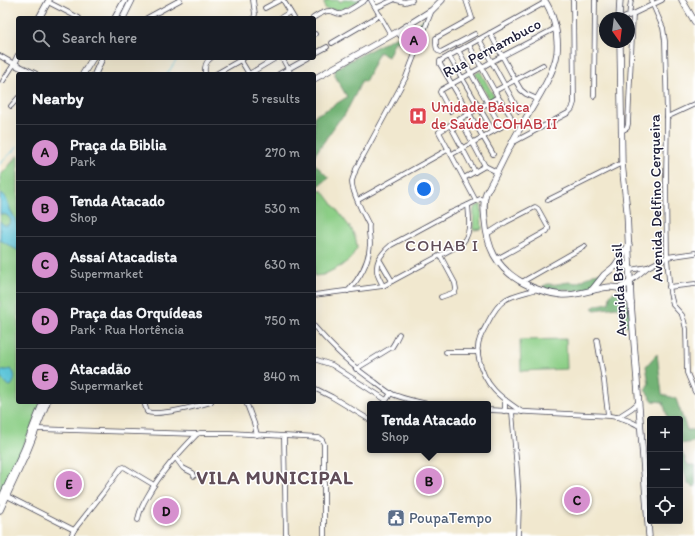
<!DOCTYPE html>
<meta charset="utf-8">
<style>
body{margin:0;font-family:Itim,sans-serif;background:#20242c;color:#f1f3f6}
.controls{position:absolute;right:12px;bottom:12px;display:grid;overflow:hidden;border-radius:4px;box-shadow:0 4px 16px #0002}
.controls button{width:36px;height:36px;display:grid;place-items:center;padding:0;border:0;border-bottom:1px solid #363941;background:#171b24;color:#f1f3f6;font:20px sans-serif}
.compass{position:absolute;left:599px;top:12px;width:36px;height:36px;border-radius:50%;background:#171b24;box-shadow:0 4px 16px #0002;rotate:166deg}
.you{position:absolute;left:424px;top:189px;width:14px;height:14px;margin:-10px;border:3px solid #fff;border-radius:50%;background:#1a73e8;box-shadow:0 0 0 6px #1a73e833}
.badge{display:grid;place-items:center;width:26px;height:26px;border-radius:50%;background:#d690ce;color:#111;font-size:13px;font-weight:700}
.pin{position:absolute;translate:-50% -50%;border:2px solid #fff;box-shadow:0 1px 4px #0006}
.popup{position:absolute;left:367px;top:401px;width:124px;height:52px;box-sizing:border-box;display:grid;place-content:center;border-radius:4px;background:#171b24;filter:drop-shadow(0 1px 3px #0005);font-size:13px;white-space:nowrap;color:#9ea1a6}
.popup b{font-size:15px;color:#f1f3f6}
.popup::after{content:'';position:absolute;left:50%;top:100%;margin-left:-8px;border:8px solid transparent;border-top-color:#171b24}
.list{margin:0;padding:0;list-style:none}
h2{display:flex;justify-content:space-between;align-items:center;height:52px;margin:0;padding:0 16px;font-size:17px}
h2 small{font-size:13px;font-weight:400;color:#9ea1a6}
.list li{display:grid;grid-template-columns:26px 1fr auto;gap:12px;align-items:center;box-sizing:border-box;height:56px;padding:0 16px;border-top:1px solid #363941}
.list b{display:block;font-size:15px;white-space:nowrap}
.list p{margin:0;font-size:13px;white-space:nowrap;color:#9ea1a6}
.list em{font-size:13px;font-style:normal;color:#9ea1a6}
.icon{flex:none;width:22px;height:22px;fill:none;stroke:currentColor;stroke-width:2;stroke-linecap:round;stroke-linejoin:round}
.map{position:relative;flex:none;width:695px;height:536px;overflow:hidden}
.search{position:absolute;background:#171b24;box-shadow:0 4px 16px #0002;left:16px;top:16px;width:300px;height:44px;display:flex;align-items:center;gap:10px;box-sizing:border-box;padding:0 14px;border-radius:4px;color:#9ea1a6;font-size:15px}
.panel{position:absolute;background:#171b24;box-shadow:0 4px 16px #0002;left:16px;top:72px;width:300px;height:332px;border-radius:4px}
.map>svg:first-child{display:block}
.green{fill:#8dcf87;stroke:#587861}
.forest{fill:#72b274;stroke:#4a6a58}
.water{fill:#60c8dc;stroke:#41758c}
.lines{fill:none;stroke-linecap:round;stroke-linejoin:round}
.stream{stroke:#60c8dc;stroke-width:1}
.street-casing{stroke:#414051;stroke-width:5.5}
.secondary-casing{stroke:#414051;stroke-width:7}
.street{stroke:#fff;stroke-width:4}
.secondary{stroke:#fff;stroke-width:5.5}
.labels{text-anchor:middle;dominant-baseline:central;stroke-width:3;stroke-linejoin:round;paint-order:stroke}
.street-label{font-size:15px;fill:#22223b;stroke:#fff}
.health-label{font-size:15px;fill:#be3a42;stroke:#fff;text-anchor:start}
.service-label{font-size:15px;fill:#4e5e75;stroke:#fff;text-anchor:start}
.quarter-label{font-size:17px;letter-spacing:1px;fill:#604d58;stroke:#fff}
.district-label{font-size:19px;font-weight:bold;letter-spacing:1px;fill:#604d58;stroke:#fff}
</style>
<div class="map">
<svg width="695" height="536" viewBox="0 0 695 536">
<rect width="100%" height="100%" fill="#fff"/>
<filter id="ink" filterUnits="userSpaceOnUse"><feTurbulence type="fractalNoise" baseFrequency=".025" numOctaves="2"/><feDisplacementMap in="SourceGraphic" scale="8" xChannelSelector="R" yChannelSelector="G"/><feConvolveMatrix kernelMatrix="1 2 1 2 8 2 1 2 1" color-interpolation-filters="sRGB"/></filter>
<filter id="wash" filterUnits="userSpaceOnUse"><feTurbulence type="fractalNoise" baseFrequency=".012" numOctaves="4" result="noise"/><feDisplacementMap in="SourceGraphic" scale="16" xChannelSelector="R" yChannelSelector="G"/><feGaussianBlur stdDeviation="0.9" result="paint"/><feColorMatrix in="noise" values="0 0 0 0 0 0 0 0 0 0 0 0 0 0 0 0 0 1.4 0 .05"/><feComposite in="paint" operator="in"/></filter>
<g filter="url(#wash)">
<rect width="100%" height="100%" fill="#f1e8cf"/>
<g class="green">
<polygon points="329,0 339,0 340,2 344,0 362,0 342,10 325,9 324,2"/>
<polygon points="427,17 415,48 400,33"/>
<polygon points="480,71 495,98 490,100 475,74"/>
<polygon points="18,155 18,402 42,402 39,411 0,498 0,176 15,159"/>
<polygon points="314,190 323,191 352,230 356,240 357,248 350,259 341,266 323,275 314,276"/>
<polygon points="481,204 482,229 473,230 474,208"/>
<polygon points="566,339 567,369 521,371 520,340"/>
</g>
<g class="forest">
<polygon points="397,36 407,47 395,41 388,57 379,52 365,82 362,80 355,95 344,116 339,120 314,156 314,116 328,109 347,97 334,74 336,73 334,69"/>
<polygon points="314,163 329,178 317,187 314,188"/>
<path d="M605 272 592 288 574 292 564 289 558 291 546 290 543 286 548 284C559 286 566 280 576 283L583 280 593 274Z"/>
<path d="M613 292C615 292 617 292 619 293 631 297 631 317 631 326H624L619 308 616 307 595 310 592 308 597 305 609 303 610 295Z"/>
<polygon points="657,354 662,394 676,399 687,430 695,430 695,441 693,442 680,444 680,419 668,419 663,402 653,401 645,390 649,383 646,366"/>
<polygon points="680,448 688,465 695,465 695,487 688,484 680,460"/>
</g>
<g class="water">
<path d="M0 192 5 196 11 211 15 218 18 230V250H17L0 240V221L4 225H8L11 221C9 216 6 214 0 214Z"/>
<path d="M11 369C16 374 16 380 11 386L7 385 0 376 1 371Z"/>
</g>
<g class="lines">
<g class="stream">
<polyline points="167,74 178,58"/>
<polyline points="0,164 18,146"/>
</g>
</g>
</g>
<g filter="url(#ink)">
<g class="lines">
<defs>
<g id="street">
<polyline points="253,0 255,14 254,18"/>
<polyline points="283,0 294,18"/>
<polyline points="371,0 391,35"/>
<polyline points="396,0 405,2 412,0"/>
<path d="M466 0 472 18 436 38C436 43 435 47 438 51L441 52 475 34"/>
<polyline points="652,0 653,5 663,28 665,41 667,117 666,179 667,257 670,293 673,305 682,315 684,321 686,329 687,373 695,392"/>
<polyline points="48,2 79,18"/>
<polyline points="265,8 280,0"/>
<polyline points="376,8 393,0"/>
<polyline points="629,16 631,0"/>
<polyline points="147,18 180,0"/>
<polyline points="280,18 290,12"/>
<path d="M313 18C318 15 324 10 331 11 334 12 337 14 340 14 345 14 360 3 365 0"/>
<polyline points="623,18 633,14 662,0"/>
<polyline points="397,32 416,52"/>
<polyline points="490,33 515,80 521,90 526,94 537,99"/>
<polyline points="314,35 315,34"/>
<polyline points="479,39 519,111"/>
<polyline points="332,43 380,15"/>
<polyline points="458,50 501,127"/>
<polyline points="314,54 327,47"/>
<polyline points="0,56 14,64 3,81"/>
<polyline points="449,56 493,131"/>
<polyline points="282,58 291,74"/>
<polyline points="240,59 249,74"/>
<path d="M205 74C204 67 205 62 211 58"/>
<polyline points="216,74 244,58"/>
<polyline points="249,74 276,58"/>
<polyline points="279,74 308,58"/>
<polyline points="495,91 543,65"/>
<polyline points="594,96 595,0"/>
<polyline points="11,106 18,98"/>
<polyline points="450,111 440,92 441,90 491,62 556,28"/>
<polyline points="667,117 695,104"/>
<polyline points="460,119 485,166"/>
<polyline points="450,125 475,172"/>
<polyline points="621,131 627,128 628,124 633,14"/>
<polyline points="512,143 568,113 572,109 574,103 573,0"/>
<polyline points="452,154 501,127 510,121 511,118 510,115 498,97 469,45"/>
<polyline points="493,154 440,64 440,61 449,56 546,2"/>
<polyline points="464,178 485,166 497,172"/>
<polyline points="358,200 449,149"/>
<polyline points="484,200 480,199 476,201 439,132 460,119 498,97"/>
<polyline points="548,200 622,163"/>
<polyline points="487,234 506,222 535,207 538,209 548,227 548,229 547,231 497,259"/>
<polyline points="440,255 455,283 456,289 455,292 441,297"/>
<polyline points="379,259 392,281"/>
<polyline points="630,270 647,267"/>
<polyline points="522,282 585,246"/>
<polyline points="630,282 648,267 667,257 695,253"/>
<path d="M383 286C381 281 377 276 377 271 375 260 384 251 391 245L450 213 468 205 476 201"/>
<polyline points="669,287 695,284"/>
<path d="M348 291C360 278 369 262 370 244 370 237 368 231 369 225 364 215 351 191 352 181 353 177 355 173 356 169L406 77 432 10"/>
<path d="M314 295 383 286 461 244C472 235 469 218 468 205"/>
<path d="M314 326C333 348 351 366 375 382 380 386 385 390 390 393 402 399 416 401 428 404"/>
<polyline points="597,340 604,381 608,415"/>
<polyline points="446,352 478,352"/>
<polyline points="314,359 332,365 386,400"/>
<polyline points="356,369 392,347 395,342 399,334"/>
<polyline points="314,388 332,397 370,420"/>
<path d="M144 402 147 412C160 416 197 406 211 402"/>
<polyline points="246,402 254,423 257,435"/>
<polyline points="384,404 391,393"/>
<path d="M488 410 610 416C621 417 631 421 641 427"/>
<polyline points="504,411 505,408 505,400"/>
<polyline points="512,412 517,470 519,502 518,536"/>
<path d="M522 412C501 398 484 386 479 359 478 355 477 351 478 347 478 339 483 331 487 324 491 316 497 305 505 300 512 295 528 292 537 289"/>
<polyline points="618,417 632,408 639,402"/>
<polyline points="37,429 197,434"/>
<polyline points="284,437 286,536"/>
<polyline points="175,457 183,468 193,473 194,476"/>
<polyline points="7,496 74,530"/>
<path d="M138 520C139 512 143 504 147 497 161 472 177 455 197 434L200 433H230L319 438 322 440 324 444V536"/>
<polyline points="71,536 74,530 103,493 121,468 124,467 154,485"/>
</g>
<g id="secondary">
<path d="M544 0C549 6 552 15 554 22 557 32 558 42 557 53 554 76 531 108 519 130 507 150 498 172 486 193 483 202 484 210 485 220 486 231 488 244 494 255 507 279 536 292 562 295 574 296 587 291 598 289 602 288 606 287 610 287 613 287 616 288 619 288 623 287 627 285 630 282"/>
<polyline points="682,0 695,22"/>
<polyline points="39,18 49,0"/>
<polyline points="115,18 125,0"/>
<polyline points="123,18 132,0"/>
<polyline points="619,18 620,0"/>
<polyline points="620,42 622,163 627,211 631,303 649,536"/>
<polyline points="18,56 14,64 35,74"/>
<polyline points="83,74 93,58"/>
<polyline points="95,74 102,58"/>
<polyline points="314,79 397,32 432,10 442,0"/>
<path d="M614 267C620 265 624 264 630 268"/>
<polyline points="619,288 631,303"/>
<polyline points="592,290 604,275 614,267 629,245"/>
<polyline points="0,501 24,450 43,402"/>
<polyline points="0,510 27,452 47,402"/>
</g>
</defs>
<use href="#street" class="street-casing"/>
<use href="#secondary" class="secondary-casing"/>
<use href="#street" class="street"/>
<use href="#secondary" class="secondary"/>
</g>
</g>
<defs>
<symbol id="hospital-square" viewBox="-11 -11 22 22"><rect x="-9" y="-9" width="18" height="18" rx="4" fill="#e0444e" stroke="#fff"/><path d="M-5-5h3v3.5h4V-5h3V5h-3V1.5h-4V5h-3Z" fill="#fff"/></symbol>
<symbol id="civic-square" viewBox="-11 -11 22 22"><rect x="-9" y="-9" width="18" height="18" rx="4" fill="#5c6f8a" stroke="#fff"/><path d="M-.6-6.5H3V-4.5H.6V-3L4-1V1h2V6H-6V1h2V-1L-.6-3ZM-1.2 2.5V6h2.4V2.5Z" fill="#fff"/></symbol>
</defs>
<g fill-rule="evenodd">
<use href="#hospital-square" x="408" y="106" width="20" height="20"/>
<use href="#civic-square" x="386" y="508" width="20" height="20"/>
</g>
<g class="labels">
<g class="street-label">
<text transform="translate(492 48) rotate(-28)">Rua Pernambuco</text>
<text transform="translate(656 198) rotate(-91)">Avenida Delfino Cerqueira</text>
<text transform="translate(619 290) rotate(-93)">Avenida Brasil</text>
</g>
<g class="health-label">
<text x="431" y="107">Unidade Básica<tspan x="431" dy="17">de Saúde COHAB II</tspan></text>
</g>
<g class="service-label">
<text x="409" y="518">PoupaTempo</text>
</g>
<g class="quarter-label">
<text x="442" y="245">COHAB I</text>
</g>
<g class="district-label">
<text x="275" y="477">VILA MUNICIPAL</text>
</g>
</g>
</svg>
<div class="controls">
<button>+</button>
<button>−</button>
<button><svg class="icon" aria-label="locate" viewBox="0 0 24 24"><circle cx="12" cy="12" r="6"/><path d="M12 2v4M12 18v4M2 12h4M18 12h4"/></svg></button>
</div>
<svg class="compass" viewBox="-18 -18 36 36"><path d="M0-13l5 13h-10z" fill="#e53935"/><path d="M0 13l5-13h-10z" fill="#9ea1a6"/></svg>
<div class="you"></div>
<div class="pin badge" style="left:414px;top:40px">A</div>
<div class="pin badge" style="left:429px;top:481px">B</div>
<div class="popup"><b>Tenda Atacado</b>Shop</div>
<div class="pin badge" style="left:577px;top:500px">C</div>
<div class="pin badge" style="left:166px;top:511px">D</div>
<div class="pin badge" style="left:69px;top:484px">E</div>
<div class="search"><svg class="icon" aria-label="search" viewBox="0 0 24 24"><circle cx="10" cy="10" r="6"/><path d="M15 15l6 6"/></svg>Search here</div>
<section class="panel">
<h2>Nearby<small>5 results</small></h2>
<ul class="list">
<li><span class="badge">A</span><div><b>Praça da Biblia</b><p>Park</p></div><em>270 m</em></li>
<li><span class="badge">B</span><div><b>Tenda Atacado</b><p>Shop</p></div><em>530 m</em></li>
<li><span class="badge">C</span><div><b>Assaí Atacadista</b><p>Supermarket</p></div><em>630 m</em></li>
<li><span class="badge">D</span><div><b>Praça das Orquídeas</b><p>Park · Rua Hortência</p></div><em>750 m</em></li>
<li><span class="badge">E</span><div><b>Atacadão</b><p>Supermarket</p></div><em>840 m</em></li>
</ul>
</section>
</div>
